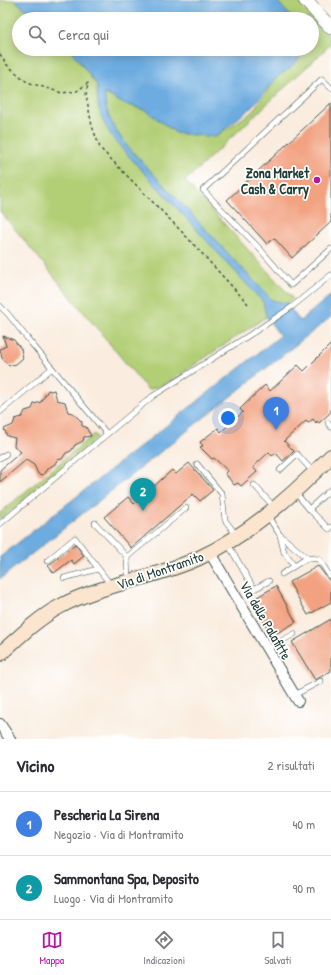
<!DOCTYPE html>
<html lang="it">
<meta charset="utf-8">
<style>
body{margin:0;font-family:"Patrick Hand",sans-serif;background:#f7f7f7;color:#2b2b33}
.you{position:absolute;left:228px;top:418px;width:14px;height:14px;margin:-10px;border:3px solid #fff;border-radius:50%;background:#1a73e8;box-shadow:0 0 0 6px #1a73e833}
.badge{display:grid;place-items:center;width:26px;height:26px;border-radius:50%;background:#b5179e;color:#fff;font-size:13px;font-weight:700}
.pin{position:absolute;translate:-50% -33px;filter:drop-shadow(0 1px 2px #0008)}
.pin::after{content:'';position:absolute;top:21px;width:14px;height:12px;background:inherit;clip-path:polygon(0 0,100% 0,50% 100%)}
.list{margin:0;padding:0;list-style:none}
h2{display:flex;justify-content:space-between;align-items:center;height:52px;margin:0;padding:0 16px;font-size:17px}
h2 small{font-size:13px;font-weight:400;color:#7c7c81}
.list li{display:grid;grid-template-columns:26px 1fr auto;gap:12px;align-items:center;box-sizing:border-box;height:64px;padding:0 16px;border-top:1px solid #e1e1e2}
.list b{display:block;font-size:15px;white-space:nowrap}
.list p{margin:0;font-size:13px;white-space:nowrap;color:#7c7c81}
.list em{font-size:13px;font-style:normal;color:#7c7c81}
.icon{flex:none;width:22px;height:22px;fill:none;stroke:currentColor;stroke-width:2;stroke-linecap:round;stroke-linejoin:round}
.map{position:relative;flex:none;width:331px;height:739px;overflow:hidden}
.search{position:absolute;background:#fff;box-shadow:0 2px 10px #0003;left:12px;right:12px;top:12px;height:44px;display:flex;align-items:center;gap:10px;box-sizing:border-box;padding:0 14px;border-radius:22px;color:#7c7c81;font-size:15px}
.sheet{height:180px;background:#fff}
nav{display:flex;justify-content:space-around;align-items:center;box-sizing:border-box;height:56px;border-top:1px solid #e1e1e2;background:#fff;font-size:11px;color:#7c7c81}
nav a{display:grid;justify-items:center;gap:2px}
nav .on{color:#b5179e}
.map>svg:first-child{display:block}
.green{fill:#b2cf76;stroke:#688655}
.water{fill:#6dace0;stroke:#46748a}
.building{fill:#f2a281}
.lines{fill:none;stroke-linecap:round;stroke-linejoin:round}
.service-casing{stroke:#40574e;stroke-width:6}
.minor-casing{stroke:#40574e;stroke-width:12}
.tertiary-casing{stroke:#40574e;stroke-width:14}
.secondary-casing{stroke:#40574e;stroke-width:16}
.path{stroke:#40574e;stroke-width:1.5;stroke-dasharray:3 3;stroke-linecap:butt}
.service{stroke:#fff;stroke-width:5}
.minor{stroke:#fff;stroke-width:10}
.tertiary{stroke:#fff;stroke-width:13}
.secondary{stroke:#fce5cf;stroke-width:14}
.poi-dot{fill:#b5179e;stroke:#fff;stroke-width:1.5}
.labels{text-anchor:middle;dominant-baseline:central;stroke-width:3.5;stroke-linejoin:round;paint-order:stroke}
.poi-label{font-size:14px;font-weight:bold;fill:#1f3d34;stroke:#fff;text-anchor:end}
.street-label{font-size:14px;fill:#1f3d34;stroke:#fff}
</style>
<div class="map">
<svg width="331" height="739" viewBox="0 0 331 739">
<rect width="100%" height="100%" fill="#fff"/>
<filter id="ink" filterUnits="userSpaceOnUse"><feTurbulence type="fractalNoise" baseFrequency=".025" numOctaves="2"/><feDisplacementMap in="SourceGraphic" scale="8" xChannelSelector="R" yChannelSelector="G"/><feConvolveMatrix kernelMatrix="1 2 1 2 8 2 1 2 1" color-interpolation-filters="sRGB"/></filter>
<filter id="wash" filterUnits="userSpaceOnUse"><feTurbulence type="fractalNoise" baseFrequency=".012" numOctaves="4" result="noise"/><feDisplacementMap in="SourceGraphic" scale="16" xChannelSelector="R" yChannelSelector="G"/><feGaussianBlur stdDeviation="0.9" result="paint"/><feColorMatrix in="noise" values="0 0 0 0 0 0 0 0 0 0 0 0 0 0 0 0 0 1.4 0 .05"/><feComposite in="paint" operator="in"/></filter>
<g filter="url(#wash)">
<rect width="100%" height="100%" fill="#faecde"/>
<g class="green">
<polygon points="0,0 15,0 36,19 19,19 19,49 70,49 102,92 120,102 147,111 176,133 215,137 252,112 277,77 290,68 308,49 312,49 312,19 293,19 276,0 296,0 329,36 331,44 185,181 293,299 167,383 148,390 0,211"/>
<polygon points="94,434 97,438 0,520 0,513"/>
</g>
<g class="water">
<polygon points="15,0 276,0 293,19 36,19"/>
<path d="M70 49H308L290 68 277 77 252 107 215 137 176 133 147 111 120 102 105 93C104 115 116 131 128 147L272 300 286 303 300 321 331 295V317L0 579V557L280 336 266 316 263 302 114 140C102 121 96 109 97 85Z"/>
</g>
<g id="blocks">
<g class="building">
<polygon points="331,103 331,222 292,258 274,238 267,244 227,200"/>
<polygon points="3,336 14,340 21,349 23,358 16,364 9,366 2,358 0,349 6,346"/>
<polygon points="331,344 331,412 319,423 317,421 316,423 313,419 308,423 306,421 284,441 294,451 283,461 276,453 272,456 269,452 253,467 257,472 241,486 238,483 234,485 225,473 228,471 214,458 212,459 200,447 203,446 200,442 218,428 221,432 243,412 240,409 265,385 270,391 298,365 304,371"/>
<polygon points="48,390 51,391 54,390 57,400 65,402 68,412 73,413 82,422 82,426 86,427 91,436 84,437 83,441 75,445 71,451 66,453 62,459 57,460 55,464 47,469 43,475 38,474 34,465 26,460 0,482 0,470 21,452 14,446 15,438 7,436 4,429 13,425 15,419 22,417 25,411 32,409 34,404 41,402"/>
<polygon points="189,463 213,490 200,501 193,494 131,548 104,517 128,497 134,504 172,470 176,474"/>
<polygon points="75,544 84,556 74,564 71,560 54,573 48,566"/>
<polygon points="318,566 331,583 331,602 308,615 289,582"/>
<polygon points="276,586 296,622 272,636 252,600"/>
<polygon points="331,619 331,671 315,680 292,642"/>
</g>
</g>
</g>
<g filter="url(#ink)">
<use href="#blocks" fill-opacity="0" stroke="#40574e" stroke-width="1"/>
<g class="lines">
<defs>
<g id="service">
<polyline points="331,88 322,79 203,190 260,249 291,285 331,249"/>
<polyline points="0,306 8,314 27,338 107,434 0,524"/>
<polyline points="0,412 52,368"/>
<polyline points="328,423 331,427"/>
<polyline points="107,434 153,396 259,329 293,306 331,275"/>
<polyline points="0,458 6,454"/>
<polyline points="197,464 222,494 225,520 237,536"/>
<polyline points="280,470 297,454 314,473"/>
<polyline points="254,485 275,508"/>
<polyline points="295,492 309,509 331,489"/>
<polyline points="309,509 329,529 331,527"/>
<polyline points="267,515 280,535 284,552 294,566"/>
<polyline points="95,523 127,557 128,581"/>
<polyline points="280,535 307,558"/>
<polyline points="228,544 254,589 269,581"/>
<polyline points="127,557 186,508"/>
<polyline points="47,561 75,538 110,584"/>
<polyline points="282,574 307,558 319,559 331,578"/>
<polyline points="64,578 98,569"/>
<polyline points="267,649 294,634"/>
<polyline points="294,695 321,681"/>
</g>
<g id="minor">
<polyline points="210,553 298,701"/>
<polyline points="0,724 10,739"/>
</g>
<polyline id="tertiary" points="305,0 331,28"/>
<path id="secondary" d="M0 654C19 637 37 619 59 607 103 583 154 579 199 558 247 536 294 494 331 456"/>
</defs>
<use href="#service" class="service-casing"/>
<use href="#minor" class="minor-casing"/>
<use href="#tertiary" class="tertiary-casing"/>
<use href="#secondary" class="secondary-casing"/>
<polyline class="path" points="0,54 6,64 27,82 62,93 77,91 88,83 86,95 92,126 100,148 184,234 250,306"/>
<use href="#service" class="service"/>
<use href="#minor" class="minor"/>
<use href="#tertiary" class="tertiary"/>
<use href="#secondary" class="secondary"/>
</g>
</g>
<circle class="poi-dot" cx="317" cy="180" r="4"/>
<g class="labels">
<g class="poi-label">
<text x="309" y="172">Zona Market<tspan x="309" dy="16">Cash &amp; Carry</tspan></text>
</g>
<g class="street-label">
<text transform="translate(160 570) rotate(-19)">Via di Montramito</text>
<text transform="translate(266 620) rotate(60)">Via delle Palafitte</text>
</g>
</g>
</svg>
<div class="you"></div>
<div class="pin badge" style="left:276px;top:430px;background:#3f7fe0">1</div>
<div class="pin badge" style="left:143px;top:511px;background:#0f9aa8">2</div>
<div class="search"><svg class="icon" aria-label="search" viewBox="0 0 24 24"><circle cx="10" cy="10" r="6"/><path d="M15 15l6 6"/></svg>Cerca qui</div>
</div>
<section class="sheet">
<h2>Vicino<small>2 risultati</small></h2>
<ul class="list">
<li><span class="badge" style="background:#3f7fe0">1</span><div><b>Pescheria La Sirena</b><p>Negozio · Via di Montramito</p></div><em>40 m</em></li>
<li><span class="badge" style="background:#0f9aa8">2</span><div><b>Sammontana Spa, Deposito</b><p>Luogo · Via di Montramito</p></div><em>90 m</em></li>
</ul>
</section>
<nav>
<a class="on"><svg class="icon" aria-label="map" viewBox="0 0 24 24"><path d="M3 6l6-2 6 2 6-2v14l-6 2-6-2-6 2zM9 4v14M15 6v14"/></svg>Mappa</a>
<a><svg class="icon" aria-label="directions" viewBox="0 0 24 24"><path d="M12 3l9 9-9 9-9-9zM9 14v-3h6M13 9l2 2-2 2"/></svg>Indicazioni</a>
<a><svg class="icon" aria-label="saved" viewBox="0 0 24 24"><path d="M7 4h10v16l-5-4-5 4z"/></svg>Salvati</a>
</nav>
